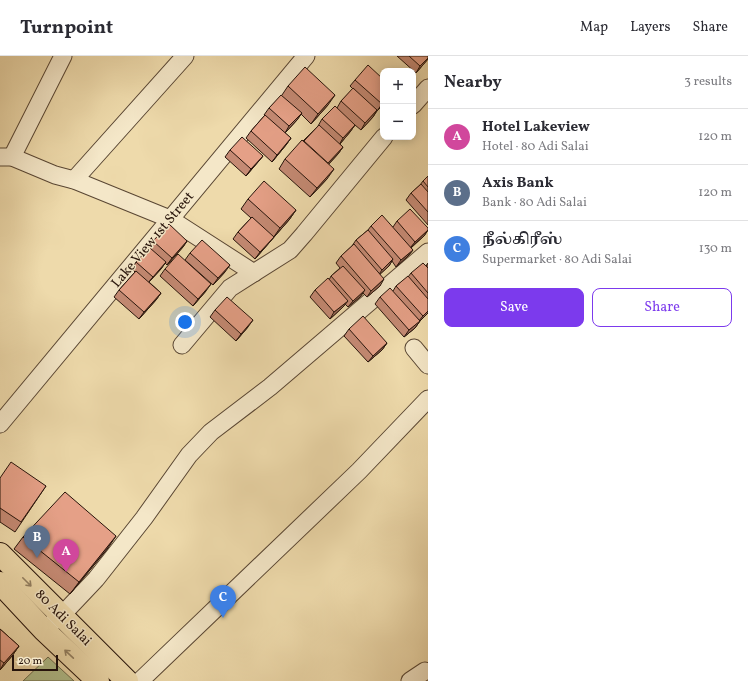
<!DOCTYPE html>
<meta charset="utf-8">
<style>
body{margin:0;font-family:Vollkorn,"Noto Serif Tamil",serif;background:#f7f7f7;color:#2b2b33}
.controls{position:absolute;right:12px;top:12px;display:grid;overflow:hidden;border-radius:8px;box-shadow:0 2px 10px #0003}
.controls button{width:36px;height:36px;display:grid;place-items:center;padding:0;border:0;border-bottom:1px solid #e1e1e2;background:#fff;color:#2b2b33;font:20px sans-serif}
.scale{position:absolute;left:12px;bottom:10px;width:46px;box-sizing:border-box;padding-left:4px;border:2px solid #27140b;border-top:0;font-size:11px;line-height:14px;white-space:nowrap;color:#27140b;-webkit-text-stroke:3px #f4e7c8;paint-order:stroke}
.you{position:absolute;left:185px;top:266px;width:14px;height:14px;margin:-10px;border:3px solid #fff;border-radius:50%;background:#1a73e8;box-shadow:0 0 0 6px #1a73e833}
.badge{display:grid;place-items:center;width:26px;height:26px;border-radius:50%;background:#7c3aed;color:#fff;font-size:13px;font-weight:700}
.pin{position:absolute;translate:-50% -33px;filter:drop-shadow(0 1px 2px #0008)}
.pin::after{content:'';position:absolute;top:21px;width:14px;height:12px;background:inherit;clip-path:polygon(0 0,100% 0,50% 100%)}
.list{margin:0;padding:0;list-style:none}
h2{display:flex;justify-content:space-between;align-items:center;height:52px;margin:0;padding:0 16px;font-size:17px}
h2 small{font-size:13px;font-weight:400;color:#7c7c81}
.list li{display:grid;grid-template-columns:26px 1fr auto;gap:12px;align-items:center;box-sizing:border-box;height:56px;padding:0 16px;border-top:1px solid #e1e1e2}
.list b{display:block;font-size:15px;white-space:nowrap}
.list p{margin:0;font-size:13px;white-space:nowrap;color:#7c7c81}
.list em{font-size:13px;font-style:normal;color:#7c7c81}
.actions{display:flex;gap:8px;padding:12px 16px}
.actions a{flex:1;padding:9px 0;border:1px solid #7c3aed;border-radius:8px;text-align:center;font-size:14px;color:#7c3aed}
.actions .main{background:#7c3aed;color:#fff}
.map{position:relative;flex:none;width:428px;height:625px;overflow:hidden}
header{display:flex;align-items:center;gap:24px;box-sizing:border-box;height:56px;padding:0 20px;background:#fff;border-bottom:1px solid #e1e1e2}
header strong{font-size:19px}
nav{display:flex;gap:22px;margin-inline-start:auto;font-size:14px}
main{display:flex}
aside{flex:1;background:#fff}
.map>svg:first-child{display:block}
.green{fill:#b2c18e;stroke:#6c6a4c}
.lines{fill:none;stroke-linecap:round;stroke-linejoin:round}
.minor-casing{stroke:#594633;stroke-width:19}
.major-casing{stroke:#27140b;stroke-width:24}
.minor{stroke:#f4e7c8;stroke-width:17}
.major{stroke:#eedaab;stroke-width:22}
.wall{fill:#c58a74;stroke:#27140b}
.shaded-wall{fill:#a0705e;stroke:#27140b}
.building{fill:#e5a087;stroke:#27140b}
.oneway{stroke:#948163}
.labels{text-anchor:middle;dominant-baseline:central;stroke-width:3;stroke-linejoin:round;paint-order:stroke}
.street-label{font-size:14px;fill:#27140b;stroke:#f4e7c8}
</style>
<header>
<strong>Turnpoint</strong>
<nav><a>Map</a><a>Layers</a><a>Share</a></nav>
</header>
<main>
<div class="map">
<svg width="428" height="625" viewBox="0 0 428 625">
<rect width="100%" height="100%" fill="#eedaab"/>
<filter id="stains"><feTurbulence type="fractalNoise" baseFrequency=".005" numOctaves="4"/><feColorMatrix values="0 0 0 0 .2 0 0 0 0 .09 0 0 0 0 .02 0 0 0 .5 -.17"/></filter>
<radialGradient id="worn" r=".72"><stop offset=".6" stop-color="#630" stop-opacity="0"/><stop offset="1" stop-color="#630" stop-opacity=".3"/></radialGradient>
<polygon class="green" points="48,601 74,625 23,625"/>
<g class="lines">
<defs>
<g id="minor">
<polyline points="413,49 428,32"/>
<polyline points="0,101 12,101 55,119 74,124 170,163 254,217"/>
<polyline points="12,101 63,0"/>
<polyline points="74,124 185,0"/>
<polyline points="182,289 230,232 290,194 304,178 384,81"/>
<polyline points="414,292 428,309"/>
<polyline points="0,368 306,0"/>
<polyline points="53,566 61,560 96,523 144,462 189,399 211,376 270,331 428,196"/>
<polyline points="140,625 359,415 428,343"/>
<polyline points="410,625 425,615"/>
</g>
<g id="major">
<polyline points="0,498 127,625"/>
<polyline points="0,527 44,574 98,625"/>
</g>
</defs>
<use href="#minor" class="minor-casing"/>
<use href="#major" class="major-casing"/>
<use href="#minor" class="minor"/>
<use href="#major" class="major"/>
</g>
<g class="wall">
<polygon points="397,0 428,0 428,3 416,17"/>
<polygon points="383,23 383,49 377,55 373,61 361,74 355,69 350,76 340,88 343,91 338,98 329,108 327,123 310,141 279,113 285,103 318,70 322,63 337,52 341,45 353,33 350,30 355,24"/>
<polygon points="288,30 328,49 311,68 301,58 297,64 285,77 291,82 286,89 272,106 246,82 251,75 265,59 264,59 269,52 282,39"/>
<polygon points="230,94 263,100 258,106 246,120 225,101"/>
<polygon points="428,120 428,169 406,144 411,137 420,129 423,125"/>
<polygon points="248,143 296,154 289,164 255,203 233,183 238,176 251,162 241,153"/>
<polygon points="397,165 428,174 424,180 411,192 413,194 408,200 396,211 392,205 389,210 380,218 380,230 367,241 363,237 360,241 348,251 345,248 343,251 330,263 310,241 315,234 329,224 331,220 340,212 336,207 341,200 352,190 356,184 368,174 371,170 393,171"/>
<polygon points="153,185 187,185 183,191 167,209 165,207 161,213 149,226 161,237 156,244 139,263 114,241 119,234 135,216 132,213 136,206 149,192 148,192"/>
<polygon points="190,197 225,216 213,229 185,204"/>
<polygon points="428,207 428,257 420,265 415,272 404,281 375,248 380,241 393,235 396,230 408,221 411,217 426,210"/>
<polygon points="165,213 206,235 193,250 160,220"/>
<polygon points="215,254 248,271 236,285 210,261"/>
<polygon points="349,273 387,287 382,294 368,306 344,280"/>
<polygon points="0,422 46,430 15,476 0,466"/>
<polygon points="23,481 108,492 70,538 14,493"/>
<polygon points="0,573 19,590 12,600 0,614"/>
</g>
<g class="shaded-wall">
<polygon points="428,2 428,3 416,17 420,10"/>
<polygon points="335,39 328,49 311,68 318,58"/>
<polygon points="383,47 383,49 377,55 382,48"/>
<polygon points="377,54 373,61 361,74 365,67"/>
<polygon points="302,57 297,64 285,77 289,70"/>
<polygon points="355,69 350,76 339,89 343,82"/>
<polygon points="291,82 286,89 272,106 277,99"/>
<polygon points="343,91 338,98 323,114 328,107"/>
<polygon points="263,100 258,106 246,120 251,113"/>
<polygon points="334,113 327,123 310,141 317,132"/>
<polygon points="296,154 289,164 273,182 280,172"/>
<polygon points="428,174 424,180 410,192 415,186"/>
<polygon points="274,181 269,187 255,203 260,196"/>
<polygon points="187,185 183,191 167,209 172,202"/>
<polygon points="413,194 408,200 396,211 401,204"/>
<polygon points="393,203 389,210 377,221 382,214"/>
<polygon points="166,206 161,213 148,227 153,221"/>
<polygon points="230,209 225,216 213,229 218,222"/>
<polygon points="384,223 380,230 367,241 371,235"/>
<polygon points="211,228 206,235 193,250 198,243"/>
<polygon points="365,234 360,241 348,251 353,245"/>
<polygon points="161,237 156,244 139,263 144,256"/>
<polygon points="348,245 343,251 330,263 334,256"/>
<polygon points="428,255 428,257 420,265 415,272 404,281 409,274 418,266 423,260"/>
<polygon points="253,264 248,271 236,285 241,278"/>
<polygon points="387,287 382,294 368,306 373,300"/>
<polygon points="116,480 108,492 70,538 79,526"/>
<polygon points="19,590 12,600 0,614 4,607"/>
</g>
<g class="building">
<polygon points="409,0 428,0 428,2 420,10"/>
<polygon points="368,9 383,23 383,47 382,48 355,24"/>
<polygon points="305,11 335,39 318,58 288,30"/>
<polygon points="353,32 377,54 365,67 341,45"/>
<polygon points="281,39 302,57 289,70 269,52"/>
<polygon points="335,50 355,69 343,82 322,63"/>
<polygon points="265,59 291,82 277,99 251,75"/>
<polygon points="319,69 343,91 328,107 304,85"/>
<polygon points="242,81 263,100 251,113 230,94"/>
<polygon points="302,84 334,113 317,132 285,103"/>
<polygon points="428,120 428,131 423,125"/>
<polygon points="264,125 296,154 280,172 248,143"/>
<polygon points="421,128 428,136 428,156 411,137"/>
<polygon points="410,153 428,172 428,174 415,186 397,165"/>
<polygon points="382,159 413,194 401,204 371,170"/>
<polygon points="252,161 274,181 260,196 238,176"/>
<polygon points="169,168 187,185 172,202 153,185"/>
<polygon points="368,174 393,203 382,214 356,184"/>
<polygon points="202,184 230,209 218,222 190,197"/>
<polygon points="354,188 384,223 371,235 341,200"/>
<polygon points="150,192 166,206 153,221 136,206"/>
<polygon points="178,198 211,228 198,243 165,213"/>
<polygon points="423,207 428,212 428,237 411,217"/>
<polygon points="343,210 365,234 353,245 331,220"/>
<polygon points="136,215 161,237 144,256 119,234"/>
<polygon points="408,220 428,243 428,255 423,260 396,230"/>
<polygon points="328,222 348,245 334,256 315,234"/>
<polygon points="390,232 420,265 409,274 380,241"/>
<polygon points="227,241 253,264 241,278 215,254"/>
<polygon points="363,260 387,287 373,300 349,273"/>
<polygon points="11,406 46,430 21,466 0,452 0,422"/>
<polygon points="65,436 116,480 79,526 23,481"/>
<polygon points="0,573 19,590 4,607 0,604"/>
</g>
<defs><path id="oneway-shaft" d="M-6 0H5M1.5-3L5.5 0L1.5 3" fill="none" stroke-width="1.6" stroke-linecap="round" stroke-linejoin="round"/></defs>
<g class="oneway">
<use href="#oneway-shaft" transform="translate(27 526) rotate(45)"/>
<use href="#oneway-shaft" transform="translate(69 598) rotate(-137)"/>
</g>
<g class="labels">
<g class="street-label">
<text transform="translate(153 184) rotate(-50)">Lake View 1st Street</text>
<text transform="translate(63 562) rotate(45)">80 Adi Salai</text>
</g>
</g>
<rect width="100%" height="100%" filter="url(#stains)"/>
<rect width="100%" height="100%" fill="url(#worn)"/>
</svg>
<div class="controls">
<button>+</button>
<button>−</button>
</div>
<div class="scale">20 m</div>
<div class="you"></div>
<div class="pin badge" style="left:66px;top:516px;background:#d1479c">A</div>
<div class="pin badge" style="left:37px;top:502px;background:#5c6f8a">B</div>
<div class="pin badge" style="left:223px;top:562px;background:#3f7fe0">C</div>
</div>
<aside>
<h2>Nearby<small>3 results</small></h2>
<ul class="list">
<li><span class="badge" style="background:#d1479c">A</span><div><b>Hotel Lakeview</b><p>Hotel · 80 Adi Salai</p></div><em>120 m</em></li>
<li><span class="badge" style="background:#5c6f8a">B</span><div><b>Axis Bank</b><p>Bank · 80 Adi Salai</p></div><em>120 m</em></li>
<li><span class="badge" style="background:#3f7fe0">C</span><div><b>நீல்கிரீஸ்</b><p>Supermarket · 80 Adi Salai</p></div><em>130 m</em></li>
</ul>
<div class="actions"><a class="main">Save</a><a>Share</a></div>
</aside>
</main>
